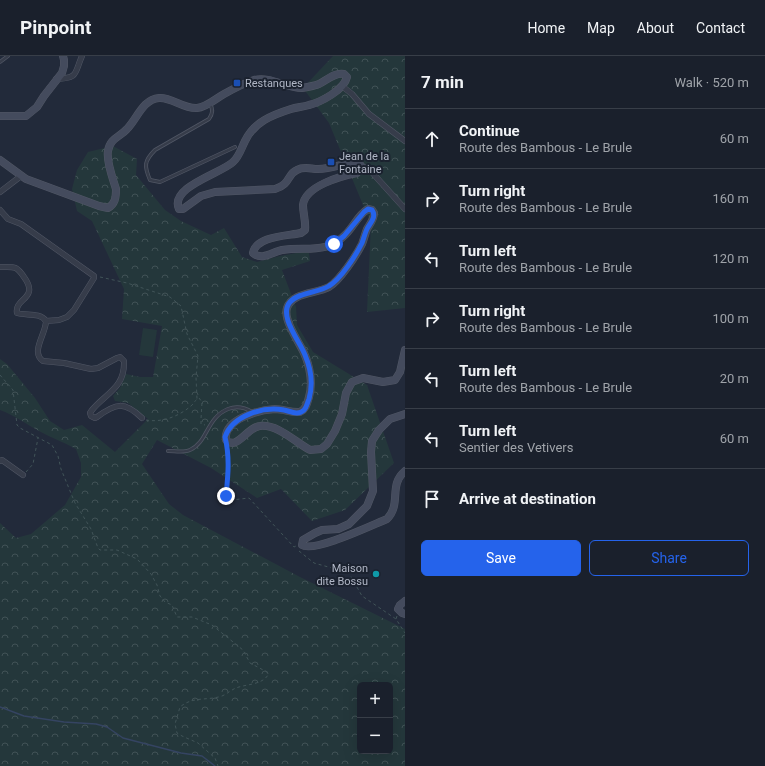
<!DOCTYPE html>
<meta charset="utf-8">
<style>
body{margin:0;font-family:Roboto,sans-serif;background:#232834;color:#f1f3f6}
.controls{position:absolute;right:12px;bottom:12px;display:grid;overflow:hidden;border-radius:6px;box-shadow:0 4px 16px #0002}
.controls button{width:36px;height:36px;display:grid;place-items:center;padding:0;border:0;border-bottom:1px solid #383e48;background:#1a202c;color:#f1f3f6;font:20px sans-serif}
.stop{position:absolute;width:12px;height:12px;margin:-9px;border:3px solid #2563eb;border-radius:50%;background:#fff}
.stop.end{background:#2563eb;border-color:#fff;box-shadow:0 1px 4px #0008}
.list{margin:0;padding:0;list-style:none}
h2{display:flex;justify-content:space-between;align-items:center;height:52px;margin:0;padding:0 16px;font-size:17px}
h2 small{font-size:13px;font-weight:400;color:#9fa3a9}
.list li{display:grid;grid-template-columns:26px 1fr auto;gap:12px;align-items:center;box-sizing:border-box;height:60px;padding:0 16px;border-top:1px solid #383e48}
.list b{display:block;font-size:15px;white-space:nowrap}
.list p{margin:0;font-size:13px;white-space:nowrap;color:#9fa3a9}
.list em{font-size:13px;font-style:normal;color:#9fa3a9}
.actions{display:flex;gap:8px;padding:12px 16px}
.actions a{flex:1;padding:9px 0;border:1px solid #2563eb;border-radius:6px;text-align:center;font-size:14px;color:#2563eb}
.actions .main{background:#2563eb;color:#fff}
.icon{flex:none;width:22px;height:22px;fill:none;stroke:currentColor;stroke-width:2;stroke-linecap:round;stroke-linejoin:round}
.map{position:relative;flex:none;width:405px;height:710px;overflow:hidden}
header{display:flex;align-items:center;gap:24px;box-sizing:border-box;height:56px;padding:0 20px;background:#1a202c;border-bottom:1px solid #383e48}
header strong{font-size:19px}
nav{display:flex;gap:22px;margin-inline-start:auto;font-size:14px}
main{display:flex}
aside{flex:1;background:#1a202c}
.map>svg:first-child{display:block}
.grass{fill:#24373b}
.forest{fill:url(#forest-crowns);fill-rule:evenodd}
.lines{fill:none;stroke-linecap:round;stroke-linejoin:round}
.stream{stroke:#354462;stroke-width:1.5}
.lane-casing{stroke:#515765;stroke-width:4}
.street-casing{stroke:#515765;stroke-width:6}
.secondary-casing{stroke:#515765;stroke-width:8}
.path{stroke:#415458;stroke-width:1;stroke-dasharray:3 3;stroke-linecap:butt}
.lane{stroke:#363c4a;stroke-width:2.5}
.street{stroke:#363c4a;stroke-width:5}
.secondary{stroke:#444b5d;stroke-width:7}
.route{stroke:#2563eb;stroke-width:5}
.transit-dot{fill:#1a4fb4;stroke:#1b222f;stroke-width:1.5}
.culture-dot{fill:#0f9aa8;stroke:#1b222f;stroke-width:1.5}
.labels{text-anchor:middle;dominant-baseline:central;stroke-width:4;stroke-linejoin:round;paint-order:stroke}
.poi-label{font-size:11px;fill:#b1b7c6;stroke:#1b222f;text-anchor:start}
</style>
<header>
<strong>Pinpoint</strong>
<nav><a>Home</a><a>Map</a><a>About</a><a>Contact</a></nav>
</header>
<main>
<div class="map">
<svg width="405" height="710" viewBox="0 0 405 710">
<defs>
<pattern id="forest-crowns" width="20" height="18" patternUnits="userSpaceOnUse"><rect width="20" height="18" fill="#24373b"/><path d="M2 6a3 3 0 1 1 6 0M12 15a3 3 0 1 1 6 0" fill="none" stroke="#415256"/></pattern>
</defs>
<rect width="100%" height="100%" fill="#222a3a"/>
<polygon class="grass" points="143,272 157,274 153,301 139,299"/>
<g class="forest">
<polygon points="333,0 405,0 405,252 367,256 371,168 329,67 303,32"/>
<path d="M113 90 137 103 136 119 165 154 181 165 211 179 224 172 242 201 257 206 280 200 302 196 309 197 310 205 282 214 296 251 297 269 313 296 367 329 394 407 345 454 312 465 281 433 257 442 211 412 157 384 142 408 169 448 183 459 300 521 405 573V710H0V467L16 482 31 478 65 449 81 421V407L76 393C64 386 51 382 39 375 26 368 14 359 0 354V303L7 308 35 342 50 365 64 374 82 369 115 396 148 363 128 347 115 345 113 340 120 332 126 318 140 321H153L162 270 122 263 124 233 92 165 77 155 72 133 77 114 88 96ZM360 629H390V695H360Z"/>
</g>
<g class="lines">
<polyline class="stream" points="0,651 24,660 64,666 96,668 107,671 123,682 181,697 202,700 215,710"/>
<defs>
<g id="lane">
<polyline points="0,6 8,0"/>
<path d="M210 47C213 54 213 57 209 63L155 94C144 105 144 110 150 124L160 126 235 91"/>
<path d="M168 395C175 395 184 397 190 394 208 386 206 362 228 353 236 350 244 351 252 356"/>
</g>
<g id="street">
<path d="M56 23C79 22 74 18 82 0"/>
<polyline points="342,30 352,38 369,58 405,85"/>
<polyline points="362,111 368,112 405,153"/>
<polyline points="0,136 21,120"/>
<polyline points="0,154 8,163 21,168 94,220 94,222 74,254 67,261 59,264 46,265"/>
<path d="M0 211C14 211 16 209 24 221 40 243 14 242 17 257 26 260 40 256 46 265 46 278 30 296 43 305L64 307 91 313 98 312 117 302 120 301 124 305C125 332 106 337 92 354L90 357 91 360 95 362 97 361C116 347 124 345 142 362"/>
<polyline points="0,405 2,404 23,419"/>
</g>
<g id="secondary">
<polyline points="0,60 26,60 37,51 44,40 62,17 64,10 64,4 63,0"/>
<path d="M0 104 26 123 99 150 108 152C115 148 116 142 116 133 113 123 106 105 108 95 110 82 120 81 127 73 137 63 143 43 159 42 172 41 183 53 197 52 207 51 215 43 224 38 233 33 244 27 254 24 271 20 285 32 302 32 308 31 314 30 319 28 327 24 335 16 344 18L347 21C344 34 321 46 309 49 303 51 297 51 291 53 272 59 254 66 245 85 241 93 239 101 233 106 222 117 169 131 179 153H183L201 140 215 136 275 133C291 128 287 118 297 114 304 110 311 113 318 113 331 113 342 108 355 106H358L362 111 357 117C341 120 305 130 303 149 303 158 306 165 305 174L301 177C287 180 256 180 253 197 262 205 272 196 282 194 307 190 326 199 346 178 354 170 358 159 368 153L372 154 374 157C374 163 370 168 367 173 365 178 364 183 362 188 356 200 340 224 329 231 316 238 292 236 287 252 283 264 299 286 304 297 310 310 313 328 309 341 307 348 306 353 300 356 291 357 284 353 275 353 259 354 223 363 226 384 237 395 247 371 260 370 278 368 295 386 310 394L321 393 327 388 335 375 342 358 346 337 352 326 363 322 383 326 395 324 400 316 405 294"/>
<path d="M405 358 390 363 379 374 372 385 371 396 373 435 367 450 349 468 338 473 322 474 315 477 303 484 302 489C314 497 372 469 387 463 402 448 388 429 405 415"/>
<polyline points="405,545 400,549 398,553 402,557 405,558"/>
</g>
</defs>
<use href="#lane" class="lane-casing"/>
<use href="#street" class="street-casing"/>
<use href="#secondary" class="secondary-casing"/>
<g class="path">
<polyline points="100,221 127,227 170,241 181,250 187,278 198,300 196,321 197,343"/>
<path d="M0 319 13 334 17 369 20 372 52 389 58 400 61 413 75 447 91 473 98 492 100 494H117L137 503 151 518 157 529 160 540 165 546 172 549 177 561H192L212 569 243 594 250 607 267 616 268 619C262 629 246 628 236 632 231 634 227 638 222 640 207 645 193 640 180 651L175 668 177 677 182 680 198 687 215 702 218 710"/>
<path d="M146 364C162 367 180 360 192 349 195 346 195 344 199 342L202 346 201 363V368L205 369"/>
<polyline points="227,392 229,412 226,440 232,444 249,442 294,491 296,490"/>
<polyline points="26,416 33,408 38,382"/>
<polyline points="299,495 314,507 332,512 340,513 349,517 362,540 396,563"/>
<polyline points="397,560 396,563 405,577"/>
</g>
<use href="#lane" class="lane"/>
<use href="#street" class="street"/>
<use href="#secondary" class="secondary"/>
</g>
<g class="lines">
<path class="route" d="M226 440C228 420 230 401 225 381 232 360 263 350 284 354 290 355 298 360 304 354 307 351 307 347 309 343 313 329 311 313 305 299 300 285 278 260 290 246 299 236 318 237 329 230 341 223 356 199 362 187 364 182 365 177 367 173 370 167 377 161 372 154L368 153 364 156 344 180 334 188"/>
</g>
<g class="transit-dot">
<rect x="233" y="23" width="8" height="8" rx="2"/>
<rect x="327" y="102" width="8" height="8" rx="2"/>
</g>
<circle class="culture-dot" cx="376" cy="518" r="4"/>
<g class="labels">
<g class="poi-label">
<text x="245" y="27">Restanques</text>
<text x="339" y="100">Jean de la<tspan x="339" dy="13">Fontaine</tspan></text>
<text x="368" y="512" text-anchor="end">Maison<tspan x="368" dy="13">dite Bossu</tspan></text>
</g>
</g>
</svg>
<div class="controls">
<button>+</button>
<button>−</button>
</div>
<div class="stop" style="left:334px;top:188px"></div>
<div class="stop end" style="left:226px;top:440px"></div>
</div>
<aside>
<h2>7 min<small>Walk · 520 m</small></h2>
<ul class="list">
<li><svg class="icon" aria-label="ahead" viewBox="0 0 24 24"><path d="M12 20V5M6 11l6-6 6 6"/></svg><div><b>Continue</b><p>Route des Bambous - Le Brule</p></div><em>60 m</em></li>
<li><svg class="icon" aria-label="right" viewBox="0 0 24 24"><path d="M7 20v-9h11M14 6l5 5-5 5"/></svg><div><b>Turn right</b><p>Route des Bambous - Le Brule</p></div><em>160 m</em></li>
<li><svg class="icon" aria-label="left" viewBox="0 0 24 24"><path d="M17 20v-9H6M10 6l-5 5 5 5"/></svg><div><b>Turn left</b><p>Route des Bambous - Le Brule</p></div><em>120 m</em></li>
<li><svg class="icon" aria-label="right" viewBox="0 0 24 24"><path d="M7 20v-9h11M14 6l5 5-5 5"/></svg><div><b>Turn right</b><p>Route des Bambous - Le Brule</p></div><em>100 m</em></li>
<li><svg class="icon" aria-label="left" viewBox="0 0 24 24"><path d="M17 20v-9H6M10 6l-5 5 5 5"/></svg><div><b>Turn left</b><p>Route des Bambous - Le Brule</p></div><em>20 m</em></li>
<li><svg class="icon" aria-label="left" viewBox="0 0 24 24"><path d="M17 20v-9H6M10 6l-5 5 5 5"/></svg><div><b>Turn left</b><p>Sentier des Vetivers</p></div><em>60 m</em></li>
<li><svg class="icon" aria-label="arrive" viewBox="0 0 24 24"><path d="M6 21V4h12l-3 4 3 4H6"/></svg><div><b>Arrive at destination</b></div></li>
</ul>
<div class="actions"><a class="main">Save</a><a>Share</a></div>
</aside>
</main>
